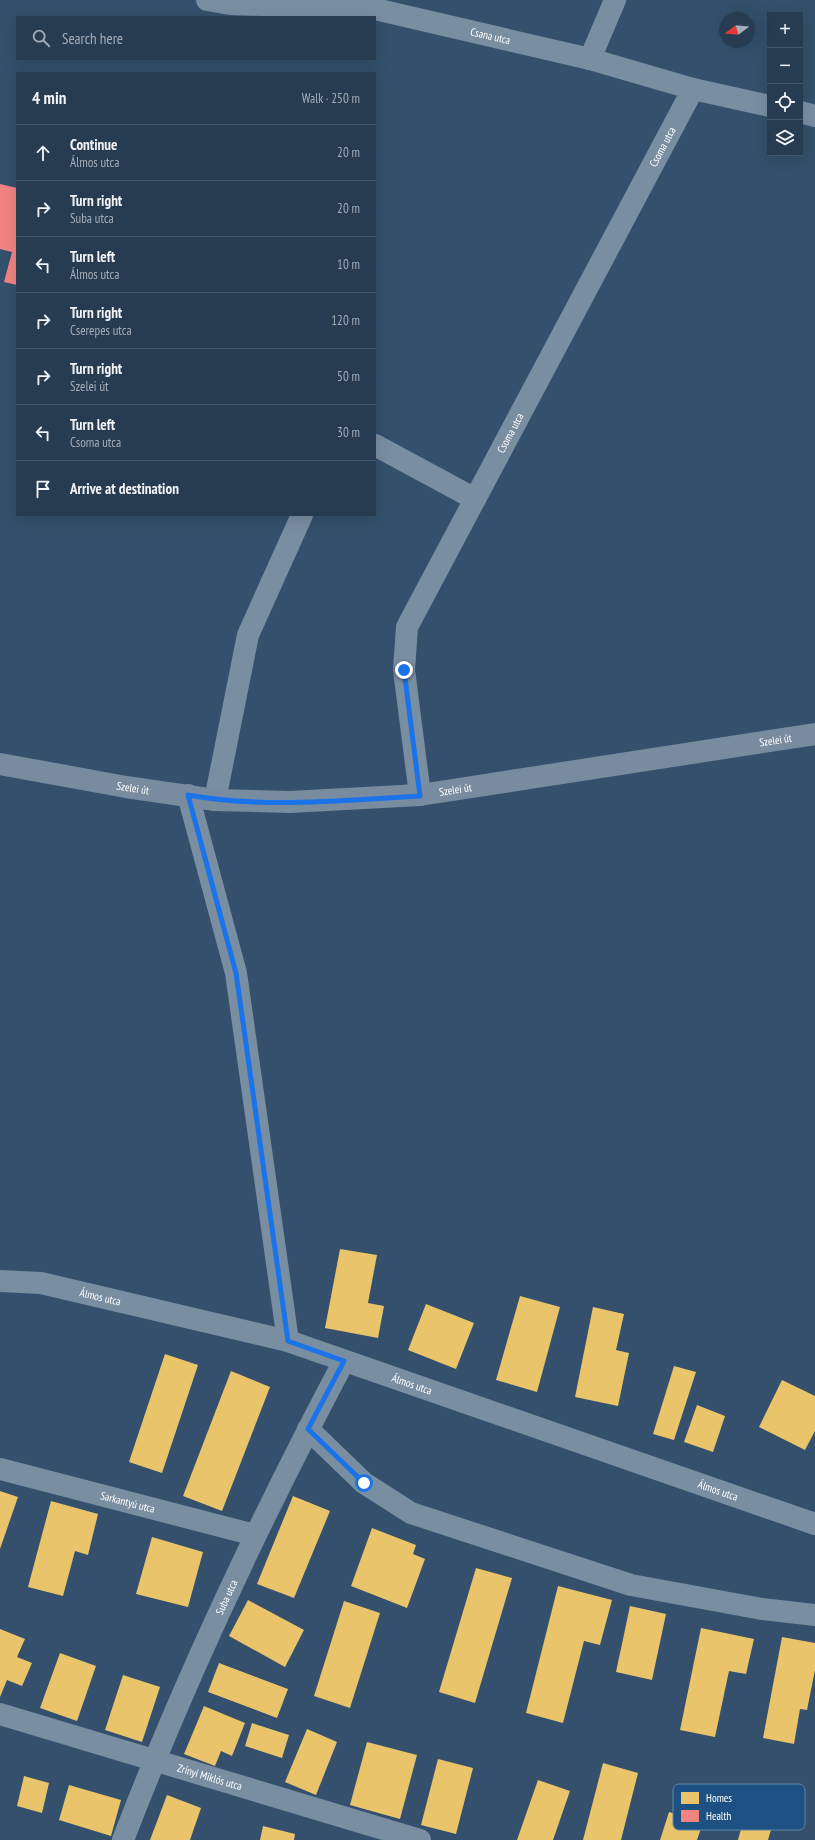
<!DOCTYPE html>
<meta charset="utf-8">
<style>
body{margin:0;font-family:"PT Sans Narrow",sans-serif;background:#2f4358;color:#f1f3f6}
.controls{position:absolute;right:12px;top:12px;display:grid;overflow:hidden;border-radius:0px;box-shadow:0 4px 16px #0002}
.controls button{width:36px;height:36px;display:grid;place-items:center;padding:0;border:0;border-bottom:1px solid #435668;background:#273c51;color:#f1f3f6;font:20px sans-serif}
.compass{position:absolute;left:719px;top:12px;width:36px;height:36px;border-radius:50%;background:#273c51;box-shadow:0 4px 16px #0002;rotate:254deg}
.stop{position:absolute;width:12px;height:12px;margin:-9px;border:3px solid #1a73e8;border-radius:50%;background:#fff}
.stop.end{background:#1a73e8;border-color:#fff;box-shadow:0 1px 4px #0008}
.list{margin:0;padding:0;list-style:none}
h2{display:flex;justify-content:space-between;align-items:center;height:52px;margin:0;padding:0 16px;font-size:17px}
h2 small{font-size:13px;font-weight:400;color:#a4adb7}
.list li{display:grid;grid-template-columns:26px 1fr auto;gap:12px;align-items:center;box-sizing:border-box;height:56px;padding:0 16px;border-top:1px solid #435668}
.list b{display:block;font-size:15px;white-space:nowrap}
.list p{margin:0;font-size:13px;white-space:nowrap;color:#a4adb7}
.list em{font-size:13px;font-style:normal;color:#a4adb7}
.icon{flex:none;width:22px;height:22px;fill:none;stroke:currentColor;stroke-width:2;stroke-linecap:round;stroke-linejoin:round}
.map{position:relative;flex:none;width:815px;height:1840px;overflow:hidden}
.search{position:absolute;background:#273c51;box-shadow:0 4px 16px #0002;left:16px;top:16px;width:360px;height:44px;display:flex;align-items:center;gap:10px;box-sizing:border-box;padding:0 14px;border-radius:0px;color:#a4adb7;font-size:15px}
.panel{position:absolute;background:#273c51;box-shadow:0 4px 16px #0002;left:16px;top:72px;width:360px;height:444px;border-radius:0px}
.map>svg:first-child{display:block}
.homes{fill:#e9c46a}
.health{fill:#f28482}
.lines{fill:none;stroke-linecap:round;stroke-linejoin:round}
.minor{stroke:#7a8ea2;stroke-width:22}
.major{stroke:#798c9f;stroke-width:22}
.route{stroke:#1a73e8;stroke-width:5}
.labels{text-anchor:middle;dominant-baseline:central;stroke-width:4;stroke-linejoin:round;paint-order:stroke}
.street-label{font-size:11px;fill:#fff;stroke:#1d5183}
.key{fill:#1d5183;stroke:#6185a8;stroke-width:1}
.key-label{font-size:11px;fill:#fff}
</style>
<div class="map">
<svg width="815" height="1840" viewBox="0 0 815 1840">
<rect width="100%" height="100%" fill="#34506c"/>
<g class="homes">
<polygon points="340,1249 377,1255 368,1303 384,1306 378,1338 325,1328"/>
<polygon points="520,1296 560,1307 537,1392 496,1380"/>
<polygon points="426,1304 474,1323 456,1369 408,1350"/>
<polygon points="593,1307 624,1314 616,1350 629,1353 618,1406 575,1397"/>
<polygon points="165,1354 198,1365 162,1473 129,1462"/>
<polygon points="674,1366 696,1372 674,1440 653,1434"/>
<polygon points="231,1371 270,1387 222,1511 183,1496"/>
<polygon points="782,1380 815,1396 815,1431 805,1450 759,1427"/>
<polygon points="697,1405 725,1416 713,1452 684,1442"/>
<polygon points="0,1491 18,1497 0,1549"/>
<polygon points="293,1496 330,1511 294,1598 257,1584"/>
<polygon points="51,1501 98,1514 88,1555 75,1551 63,1596 28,1587"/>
<polygon points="372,1528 416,1545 413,1554 425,1559 407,1608 351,1586"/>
<polygon points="152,1537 203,1552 188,1607 136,1594"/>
<polygon points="476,1568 512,1578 475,1703 439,1692"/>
<polygon points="558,1586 612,1600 600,1645 584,1641 563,1723 526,1713"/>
<polygon points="248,1600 304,1630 285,1667 229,1636"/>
<polygon points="344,1601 380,1613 350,1708 314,1696"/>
<polygon points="630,1606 666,1614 652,1680 616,1672"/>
<polygon points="701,1628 754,1639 746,1674 729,1671 715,1737 680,1730"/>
<polygon points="0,1629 25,1639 17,1657 32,1663 22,1686 7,1680 0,1697"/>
<polygon points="782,1637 815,1643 815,1670 807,1710 800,1709 794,1744 763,1738"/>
<polygon points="60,1653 96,1666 77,1721 40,1708"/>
<polygon points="219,1663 288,1689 277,1718 208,1692"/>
<polygon points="123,1675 160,1687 142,1742 105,1730"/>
<polygon points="204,1706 245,1723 232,1756 221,1751 215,1766 184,1754"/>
<polygon points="252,1723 289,1735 282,1758 245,1746"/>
<polygon points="307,1729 337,1742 316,1795 285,1782"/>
<polygon points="367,1742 417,1755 400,1819 350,1805"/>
<polygon points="438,1759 473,1768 456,1834 421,1825"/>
<polygon points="603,1763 638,1773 621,1840 583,1840"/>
<polygon points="24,1776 49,1783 42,1813 17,1806"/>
<polygon points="538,1780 570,1791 553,1840 517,1840"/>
<polygon points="69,1785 121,1800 111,1836 59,1820"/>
<polygon points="167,1795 201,1808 190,1840 150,1840"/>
<polygon points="669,1812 703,1822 697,1840 660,1840"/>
<polygon points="744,1818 772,1826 768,1840 738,1840"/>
<polygon points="263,1826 295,1834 294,1840 260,1840"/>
</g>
<polygon class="health" points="0,184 17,188 17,285 4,282 12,252 0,249"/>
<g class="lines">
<g class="minor">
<path id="s1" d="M207 0 230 4 375 9 590 59 693 89 770 106"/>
<polyline points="590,59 615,0"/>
<polyline points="800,112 815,116"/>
<polyline points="375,445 475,499"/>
<polyline points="188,795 236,973 288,1341"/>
<path id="s2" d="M420 795 404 670 407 627 693 89"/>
<polyline points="215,800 248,635 302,515"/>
<path id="s3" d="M0 1281 41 1283 288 1341 815 1524"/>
<polyline points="308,1429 364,1483 411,1513 631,1585 762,1609 815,1615"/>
<path id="s4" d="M0 1469 255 1535"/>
<path id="s5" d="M0 1714 420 1840"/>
<path id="s6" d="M123 1840C186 1676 262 1516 344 1361"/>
</g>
<path class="major" id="s7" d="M0 764 126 787 215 800 290 802 420 795 815 734"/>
</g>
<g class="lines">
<path class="route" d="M364 1483 308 1429 344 1361 288 1341 236 973 188 795C264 809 343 800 420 796L404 670"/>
</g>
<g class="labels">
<g class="street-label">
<text stroke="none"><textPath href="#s1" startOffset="287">Csana utca</textPath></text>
<text stroke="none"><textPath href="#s2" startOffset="713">Csoma utca</textPath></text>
<text stroke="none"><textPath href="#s2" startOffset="389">Csoma utca</textPath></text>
<text stroke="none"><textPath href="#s7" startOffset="783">Szelei út</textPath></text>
<text stroke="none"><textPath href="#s7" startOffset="135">Szelei út</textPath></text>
<text stroke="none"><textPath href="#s7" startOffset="459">Szelei út</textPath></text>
<text stroke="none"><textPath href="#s3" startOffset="102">Álmos utca</textPath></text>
<text stroke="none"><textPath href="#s3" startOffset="426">Álmos utca</textPath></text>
<text stroke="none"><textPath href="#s3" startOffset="750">Álmos utca</textPath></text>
<text stroke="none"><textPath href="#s4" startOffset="132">Sarkantyú utca</textPath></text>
<text stroke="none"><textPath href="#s6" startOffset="264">Suba utca</textPath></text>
<text stroke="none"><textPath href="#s5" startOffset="219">Zrínyi Miklós utca</textPath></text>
</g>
</g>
<rect x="673" y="1784" width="132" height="46" rx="6" class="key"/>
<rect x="681" y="1792" width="18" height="12" fill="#e9c46a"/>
<rect x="681" y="1810" width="18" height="12" fill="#f28482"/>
<g class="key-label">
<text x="706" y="1802">Homes</text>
<text x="706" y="1820">Health</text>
</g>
</svg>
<div class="controls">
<button>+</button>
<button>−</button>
<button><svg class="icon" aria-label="locate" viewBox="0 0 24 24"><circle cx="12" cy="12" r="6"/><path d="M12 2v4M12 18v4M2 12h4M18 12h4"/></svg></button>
<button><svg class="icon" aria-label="layers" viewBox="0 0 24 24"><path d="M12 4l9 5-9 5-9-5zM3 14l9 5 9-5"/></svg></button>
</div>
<svg class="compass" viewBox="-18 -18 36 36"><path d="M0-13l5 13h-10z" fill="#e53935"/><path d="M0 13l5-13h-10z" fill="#a4adb7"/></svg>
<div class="stop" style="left:364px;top:1483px"></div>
<div class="stop end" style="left:404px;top:670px"></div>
<div class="search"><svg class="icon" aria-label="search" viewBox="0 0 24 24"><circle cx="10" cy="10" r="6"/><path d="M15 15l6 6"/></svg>Search here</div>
<section class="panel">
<h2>4 min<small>Walk · 250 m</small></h2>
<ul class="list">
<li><svg class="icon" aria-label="ahead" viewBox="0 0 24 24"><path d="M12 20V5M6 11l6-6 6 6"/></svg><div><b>Continue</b><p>Álmos utca</p></div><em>20 m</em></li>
<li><svg class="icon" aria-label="right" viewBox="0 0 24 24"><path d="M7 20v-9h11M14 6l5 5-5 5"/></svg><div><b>Turn right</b><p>Suba utca</p></div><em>20 m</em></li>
<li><svg class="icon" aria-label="left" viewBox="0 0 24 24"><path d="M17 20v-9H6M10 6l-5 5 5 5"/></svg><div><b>Turn left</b><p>Álmos utca</p></div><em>10 m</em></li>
<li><svg class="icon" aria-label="right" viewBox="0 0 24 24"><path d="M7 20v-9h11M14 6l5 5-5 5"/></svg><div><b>Turn right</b><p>Cserepes utca</p></div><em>120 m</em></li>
<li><svg class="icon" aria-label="right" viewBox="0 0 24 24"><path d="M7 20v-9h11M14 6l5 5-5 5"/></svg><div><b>Turn right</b><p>Szelei út</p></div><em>50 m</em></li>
<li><svg class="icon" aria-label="left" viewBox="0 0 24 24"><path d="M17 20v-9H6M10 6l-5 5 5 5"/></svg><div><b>Turn left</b><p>Csoma utca</p></div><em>30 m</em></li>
<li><svg class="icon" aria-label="arrive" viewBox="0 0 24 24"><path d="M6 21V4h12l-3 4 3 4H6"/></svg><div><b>Arrive at destination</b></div></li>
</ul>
</section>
</div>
